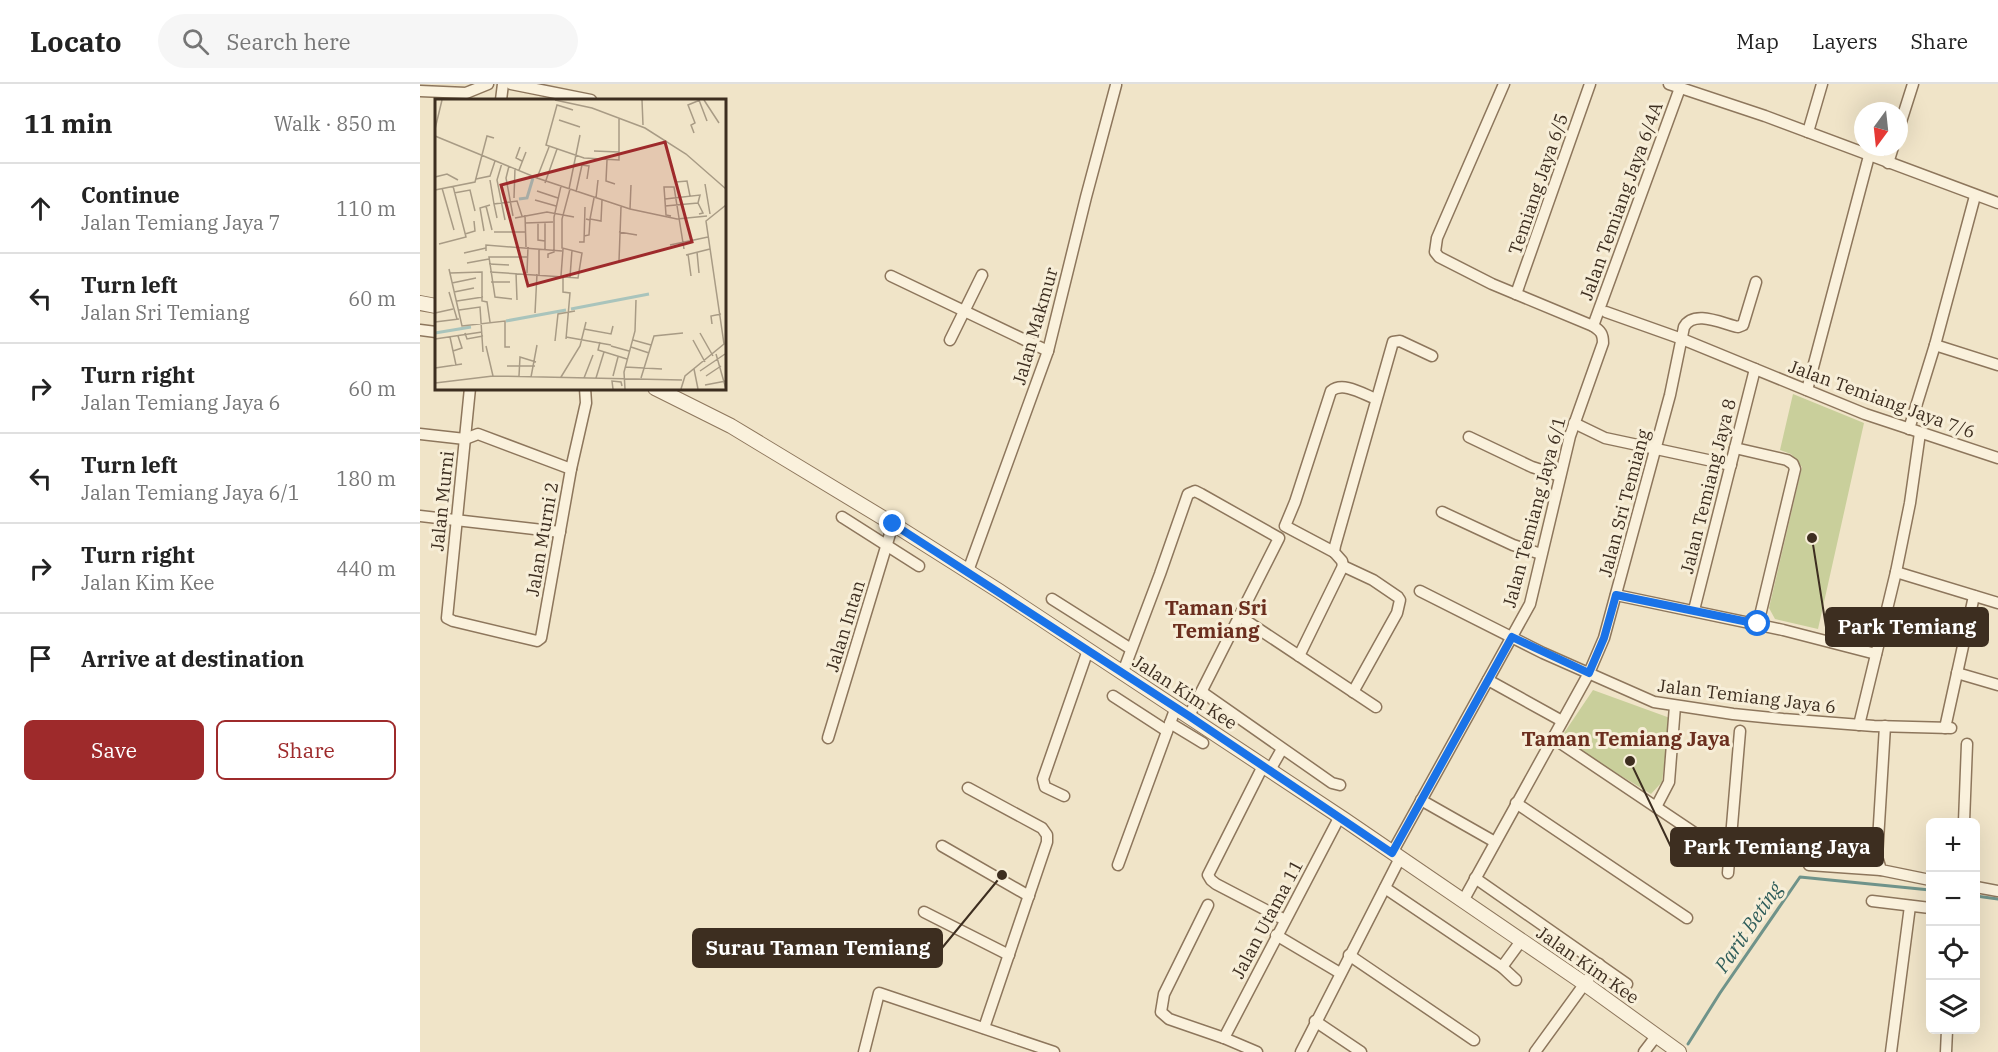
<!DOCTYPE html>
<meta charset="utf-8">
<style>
body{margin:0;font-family:"IBM Plex Serif",serif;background:#f6f6f6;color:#222}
.controls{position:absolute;right:18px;bottom:18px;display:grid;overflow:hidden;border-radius:9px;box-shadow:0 6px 24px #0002}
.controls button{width:54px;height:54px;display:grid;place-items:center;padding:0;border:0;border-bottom:2px solid #e0e0e0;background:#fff;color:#222;font:30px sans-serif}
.compass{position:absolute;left:1434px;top:18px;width:54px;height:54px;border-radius:50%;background:#fff;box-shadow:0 6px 24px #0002;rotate:195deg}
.stop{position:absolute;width:18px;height:18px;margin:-14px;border:4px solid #1a73e8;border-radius:50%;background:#fff}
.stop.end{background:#1a73e8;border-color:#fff;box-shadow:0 2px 6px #0008}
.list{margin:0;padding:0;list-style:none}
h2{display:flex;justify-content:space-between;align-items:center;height:78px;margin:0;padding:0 24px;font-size:26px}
h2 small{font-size:20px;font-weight:400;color:#767676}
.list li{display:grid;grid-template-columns:39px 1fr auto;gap:18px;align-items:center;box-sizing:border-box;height:90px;padding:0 24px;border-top:2px solid #e0e0e0}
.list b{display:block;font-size:22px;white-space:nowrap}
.list p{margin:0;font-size:20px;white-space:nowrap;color:#767676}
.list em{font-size:20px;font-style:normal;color:#767676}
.actions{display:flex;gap:12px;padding:18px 24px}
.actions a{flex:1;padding:14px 0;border:2px solid #9e2a2b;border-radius:9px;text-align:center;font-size:21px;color:#9e2a2b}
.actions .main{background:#9e2a2b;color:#fff}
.icon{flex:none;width:33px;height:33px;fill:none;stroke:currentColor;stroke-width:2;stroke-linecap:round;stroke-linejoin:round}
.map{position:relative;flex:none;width:1578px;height:968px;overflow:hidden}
header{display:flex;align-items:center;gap:36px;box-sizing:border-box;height:84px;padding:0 30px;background:#fff;border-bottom:2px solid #e0e0e0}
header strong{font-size:28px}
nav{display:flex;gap:33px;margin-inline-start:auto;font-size:21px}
.search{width:420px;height:54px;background:#f6f6f6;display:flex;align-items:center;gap:15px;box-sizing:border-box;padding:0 21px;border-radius:33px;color:#767676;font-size:22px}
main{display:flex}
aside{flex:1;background:#fff}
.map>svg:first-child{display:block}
.green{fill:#c9cf9b}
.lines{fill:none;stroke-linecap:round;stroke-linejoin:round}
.stream{stroke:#6f938a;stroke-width:3}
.minor-casing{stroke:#8d765c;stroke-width:13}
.tertiary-casing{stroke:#8d765c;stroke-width:16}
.minor{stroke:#faf1dc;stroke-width:10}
.tertiary{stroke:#faf1dc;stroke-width:14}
.route{stroke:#1a73e8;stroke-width:8}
.labels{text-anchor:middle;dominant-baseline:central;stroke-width:6;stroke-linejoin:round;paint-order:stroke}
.street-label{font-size:18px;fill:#3d2e20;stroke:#f7eed8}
.neighbourhood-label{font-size:20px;font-weight:bold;fill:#6b2e1e;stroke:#f7eed8}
.water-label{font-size:20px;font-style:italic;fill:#2f5d5a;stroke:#f7eed8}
.inset-river{fill:none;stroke:#a9c4bc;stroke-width:3}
.inset-road{fill:none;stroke:#a89b85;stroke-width:1.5}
.view{fill:#9e2a2b;fill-opacity:0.15;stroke:#9e2a2b;stroke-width:3}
.inset-edge{fill:none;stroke:#3d2e20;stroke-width:3}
.leader{fill:none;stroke:#3d2e20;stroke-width:2}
.callout-dot{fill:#3d2e20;stroke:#f7eed8;stroke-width:2}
.callout{fill:#3d2e20;stroke:#3d2e20;stroke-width:2}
.callout-label{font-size:20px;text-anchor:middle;font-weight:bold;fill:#fff}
</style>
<header>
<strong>Locato</strong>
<div class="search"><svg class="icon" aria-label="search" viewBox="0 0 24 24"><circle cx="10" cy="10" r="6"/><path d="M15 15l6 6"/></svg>Search here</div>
<nav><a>Map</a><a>Layers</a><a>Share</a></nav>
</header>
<main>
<aside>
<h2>11 min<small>Walk · 850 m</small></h2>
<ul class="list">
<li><svg class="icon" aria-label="ahead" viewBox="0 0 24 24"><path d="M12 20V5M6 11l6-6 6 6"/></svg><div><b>Continue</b><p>Jalan Temiang Jaya 7</p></div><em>110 m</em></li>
<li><svg class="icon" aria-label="left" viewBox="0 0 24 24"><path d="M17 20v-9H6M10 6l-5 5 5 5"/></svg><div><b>Turn left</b><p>Jalan Sri Temiang</p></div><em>60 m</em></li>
<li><svg class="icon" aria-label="right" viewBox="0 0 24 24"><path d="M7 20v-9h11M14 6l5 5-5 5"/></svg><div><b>Turn right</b><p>Jalan Temiang Jaya 6</p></div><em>60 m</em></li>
<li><svg class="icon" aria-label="left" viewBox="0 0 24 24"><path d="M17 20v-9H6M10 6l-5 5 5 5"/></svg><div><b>Turn left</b><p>Jalan Temiang Jaya 6/1</p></div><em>180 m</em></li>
<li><svg class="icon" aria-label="right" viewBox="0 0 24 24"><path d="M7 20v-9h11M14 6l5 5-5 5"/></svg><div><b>Turn right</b><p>Jalan Kim Kee</p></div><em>440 m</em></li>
<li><svg class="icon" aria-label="arrive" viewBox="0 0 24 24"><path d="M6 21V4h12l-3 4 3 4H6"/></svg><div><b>Arrive at destination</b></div></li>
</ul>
<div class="actions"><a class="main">Save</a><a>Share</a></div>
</aside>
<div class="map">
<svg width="1578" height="968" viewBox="0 0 1578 968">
<rect width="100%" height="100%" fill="#f0e4c8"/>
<g class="green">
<polygon points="1373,310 1444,339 1398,545 1355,535 1349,524 1382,383 1371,370 1360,366"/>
<polygon points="1173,606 1250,634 1242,698 1231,710 1140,655"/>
</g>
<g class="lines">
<g class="stream">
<polyline points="1556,812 1578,815"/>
<polyline points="1268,960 1300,909 1380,793 1510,806"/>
</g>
<defs>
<g id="minor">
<polyline points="91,0 171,16"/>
<polyline points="1249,0 1345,32 1578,119"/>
<polyline points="0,7 46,9 68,0"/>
<polyline points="81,16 83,0"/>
<polyline points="1479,44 1493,0"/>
<polyline points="1388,48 1402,0"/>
<polyline points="1468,79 1473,63"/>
<polyline points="471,192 628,267"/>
<polyline points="1096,210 1170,0"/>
<polyline points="1186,228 1262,255 1445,330 1578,374"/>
<polyline points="1173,242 1260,4"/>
<polyline points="0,246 16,248"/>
<polyline points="530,256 562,191"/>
<polyline points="1515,261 1578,281"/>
<polyline points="50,304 27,534 33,537 117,557 121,554 151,385 166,319 165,304"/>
<polyline points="1387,306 1449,72"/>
<polyline points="1154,339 1185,354 1311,381"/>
<polyline points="1489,345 1515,261 1555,112"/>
<polyline points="0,350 45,355 58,350 151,385"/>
<polyline points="1049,353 1112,383 1140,392"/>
<polyline points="1315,364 1367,376 1373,380 1375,385 1338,540"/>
<polyline points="1022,428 1093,461 1121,470"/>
<polyline points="0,432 140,448"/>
<polyline points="422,433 499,482"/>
<path d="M914 468 865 442 875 418 911 307C923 297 943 310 956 315"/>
<polyline points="923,482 922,477 914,468 915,462 973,258 980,257 1012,272"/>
<polyline points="923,482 953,496 978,513 980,516 977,529 933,608"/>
<polyline points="548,487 628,267 666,113 696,1"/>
<polyline points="1476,488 1578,519"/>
<polyline points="1000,507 1123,569 1234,618 1313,630 1363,635 1454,642 1531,644"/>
<polyline points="1196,511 1363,546 1456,570"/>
<polyline points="632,515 711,565"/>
<polyline points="1274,526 1335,285"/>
<polyline points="819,532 956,623"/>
<polyline points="879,572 923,482"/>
<polyline points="703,588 740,490 768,410 775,407 781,410 859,454 769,632"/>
<polyline points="1537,589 1578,601"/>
<polyline points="1068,596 1142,637"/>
<polyline points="782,608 912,699 920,701"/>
<polyline points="693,612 747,647"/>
<polyline points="750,639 783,659"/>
<polyline points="1439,641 1476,488 1490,419 1500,349"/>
<polyline points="1465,642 1457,773 1461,786 1510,796"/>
<polyline points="1525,644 1554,512"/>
<polyline points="408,654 473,440"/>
<polyline points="1133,654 1282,754 1292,757 1310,759"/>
<polyline points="843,682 788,791 791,796 796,800 865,836"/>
<polyline points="850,686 862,665"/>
<polyline points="548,704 622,744 627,751 627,758 564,944"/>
<polyline points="644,712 625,703 623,695 668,566"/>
<polyline points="1001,716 1075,758"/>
<polyline points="1096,719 1267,834"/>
<polyline points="1236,723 1249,698 1255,622"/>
<polyline points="1544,738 1547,660"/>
<polyline points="522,762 609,812"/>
<path d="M972 769 1110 520 1150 352 1183 259C1183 250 1181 247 1173 242L1072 200 1019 173 1015 168 1017 154 1084 0"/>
<polyline points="698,781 756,623"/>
<polyline points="1389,781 1461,786"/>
<polyline points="1308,789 1320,647"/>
<polyline points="1055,794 1207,900"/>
<polyline points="1556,803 1578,807"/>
<polyline points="965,804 1082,883 1096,896"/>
<path d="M1043 817 1169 589 1184 554 1250 311 1264 243C1274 225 1303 240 1318 243L1323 241 1336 198"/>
<polyline points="1452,817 1510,824"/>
<polyline points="788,821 744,910 741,928 749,935 804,954 837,968"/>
<polyline points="504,828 589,871"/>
<polyline points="856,851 920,889"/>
<polyline points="929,871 1054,956"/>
<polyline points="1082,883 1101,857"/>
<polyline points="895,937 941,968"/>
<polyline points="804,954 920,732"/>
<polyline points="444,968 459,909 634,968"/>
<polyline points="881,968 980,774"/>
<polyline points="1115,968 1179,880"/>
<polyline points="1224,968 1237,951"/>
<polyline points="1471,968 1490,822"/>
<polyline points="1526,968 1527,946"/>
</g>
<g id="tertiary">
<polyline points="0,219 16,222"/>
<polyline points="235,304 311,342 473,440 579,507 925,736 1165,900 1259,968"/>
</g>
</defs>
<use href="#minor" class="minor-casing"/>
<use href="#tertiary" class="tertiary-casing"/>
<use href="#minor" class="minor"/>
<use href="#tertiary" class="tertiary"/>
</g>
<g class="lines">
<polyline class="route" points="473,440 769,632 972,769 1092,553 1169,589 1184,554 1196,511 1338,540"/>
</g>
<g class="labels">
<g class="street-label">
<text transform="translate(1118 100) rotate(-71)">Temiang Jaya 6/5</text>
<text transform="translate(1201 117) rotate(-70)">Jalan Temiang Jaya 6/4A</text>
<text transform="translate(615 242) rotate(-74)">Jalan Makmur</text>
<text transform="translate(1462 315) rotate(20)">Jalan Temiang Jaya 7/6</text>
<text transform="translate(1288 402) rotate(-76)">Jalan Temiang Jaya 8</text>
<text transform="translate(22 417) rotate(-84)">Jalan Murni</text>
<text transform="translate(1204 419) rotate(-75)">Jalan Sri Temiang</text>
<text transform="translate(1114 428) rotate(-75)">Jalan Temiang Jaya 6/1</text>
<text transform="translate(122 455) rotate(-80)">Jalan Murni 2</text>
<text transform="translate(425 542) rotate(-73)">Jalan Intan</text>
<text transform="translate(765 608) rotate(33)">Jalan Kim Kee</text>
<text transform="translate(1327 612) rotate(7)">Jalan Temiang Jaya 6</text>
<text transform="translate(847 835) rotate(-62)">Jalan Utama 11</text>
<text transform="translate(1168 881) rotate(35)">Jalan Kim Kee</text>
</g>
<g class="neighbourhood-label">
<text x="796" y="523">Taman Sri<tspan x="796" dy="23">Temiang</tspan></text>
<text x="1206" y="654">Taman Temiang Jaya</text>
</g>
<g class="water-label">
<text transform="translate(1328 843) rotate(-56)">Parit Beting</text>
</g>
</g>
<g transform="translate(15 15)">
<rect width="291" height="291" fill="#f0e4c8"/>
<path class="inset-river" d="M84 100 92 99 98 79M136 210 214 195M71 222 131 211M0 234 36 228"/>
<path class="inset-road" d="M120 1 157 9 210 29 251 55 291 90M207 1 208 26M264 1 272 22M269 1 284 24M138 11 122 6 111 46 149 59 184 61V19M124 21 145 28M0 30 7 1M259 34 256 26 260 24 253 6 265 1M0 37 102 79 195 110 242 120 272 117M85 48 81 59 87 62M159 52 184 53M47 56 52 37 59 39M172 61 171 82 180 85M67 64 62 81 70 121M139 65 154 67 152 80M74 67 71 79 78 117M84 71 91 53M0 78 12 75 23 81M102 79 114 48M41 80 55 77 60 62M55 81 59 105M241 83 252 82 255 97M110 84 122 50M270 85 275 115M7 89 19 131M134 90 145 36M0 91 40 83 47 56M102 92 123 99M141 93 147 66M19 94 35 91 40 112M79 99 80 69M159 99 155 120 166 122 167 101M161 99 163 81M230 100 265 96 263 104 268 114 264 115M100 101 121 107M51 107 57 131M230 107 263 104M195 110 196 86M90 116 91 148M236 117 231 116 229 88H239L249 150M62 119 59 105 82 102 87 117M80 119 112 113 139 118M90 124 118 123M103 124V141L110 142M110 124V150M49 132 45 109 55 106M59 133H90M184 133 202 136M30 135 40 132 39 122M149 137 154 136 155 121 151 120M144 143H149L150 108M4 145 31 138 18 87M235 146 273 138M104 150V176M51 152V146L127 152M262 153 264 174M29 154 51 149M253 155 256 177M251 156 275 150M113 159V155L119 153V118L126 87M184 162 186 108M32 164 54 160M54 165 74 166M14 170 27 227 70 222V248H75M55 173 143 179 147 154 127 149V120L135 90M15 174 47 173V202L52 203 55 223M81 174 82 201M92 174 93 148M126 177 128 150M128 178V193L135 194 131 240M135 178 137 151M56 183H75M17 184 41 179M14 193 22 220M19 193 39 189M77 200 60 198 54 158H92M22 202 48 198M24 211 45 208 48 253M0 214 18 210M100 214 102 175M0 223 24 220M277 225 276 217 286 215M149 230 176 235 178 227M30 234 32 240 48 237M265 234 278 257M15 238 21 266M131 238 176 246M0 240 47 233M198 241 216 246M258 241 270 263M120 242 123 215 140 212M165 243 163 251 192 260M51 247 58 277M176 247 194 252M196 248 214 254M18 252 27 249 23 237M281 255 291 290M72 267H100M190 268 227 270M0 269 27 265M259 270 263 290M265 272 290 255M84 277 85 258 101 263M178 277 183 258M271 277 286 267M96 278 102 246M126 278 145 247 151 223M149 279 158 256M161 279 169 253M206 279 219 237 248 234M0 284 58 277 247 281M270 286 291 282M178 290 177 282 186 283 187 287M190 290 189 273 200 232 201 201M246 290 250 277 289 245 271 122 291 106"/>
<path class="view" d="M230 43 257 143 93 187 66 86Z"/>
<rect width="291" height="291" class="inset-edge"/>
</g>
<path class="leader" d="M1392 454L1406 543M1210 677L1251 763M582 791L522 864"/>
<g class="callout-dot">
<circle cx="1392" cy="454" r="6"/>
<circle cx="1210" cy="677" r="6"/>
<circle cx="582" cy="791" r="6"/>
</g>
<g class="callout">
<rect x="1406" y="524" width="162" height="38" rx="6"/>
<rect x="1251" y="744" width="212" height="38" rx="6"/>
<rect x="273" y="845" width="249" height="38" rx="6"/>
</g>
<g class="callout-label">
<text x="1487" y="550">Park Temiang</text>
<text x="1357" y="770">Park Temiang Jaya</text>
<text x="398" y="871">Surau Taman Temiang</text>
</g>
</svg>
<div class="controls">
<button>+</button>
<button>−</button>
<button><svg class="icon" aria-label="locate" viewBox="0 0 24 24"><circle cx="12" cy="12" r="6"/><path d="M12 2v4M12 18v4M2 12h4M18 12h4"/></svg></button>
<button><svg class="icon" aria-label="layers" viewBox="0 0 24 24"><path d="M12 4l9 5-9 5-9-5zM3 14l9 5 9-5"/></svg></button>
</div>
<svg class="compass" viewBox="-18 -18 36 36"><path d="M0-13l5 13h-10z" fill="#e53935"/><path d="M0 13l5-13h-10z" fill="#767676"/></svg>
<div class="stop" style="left:1338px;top:540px"></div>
<div class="stop end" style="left:473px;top:440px"></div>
</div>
</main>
